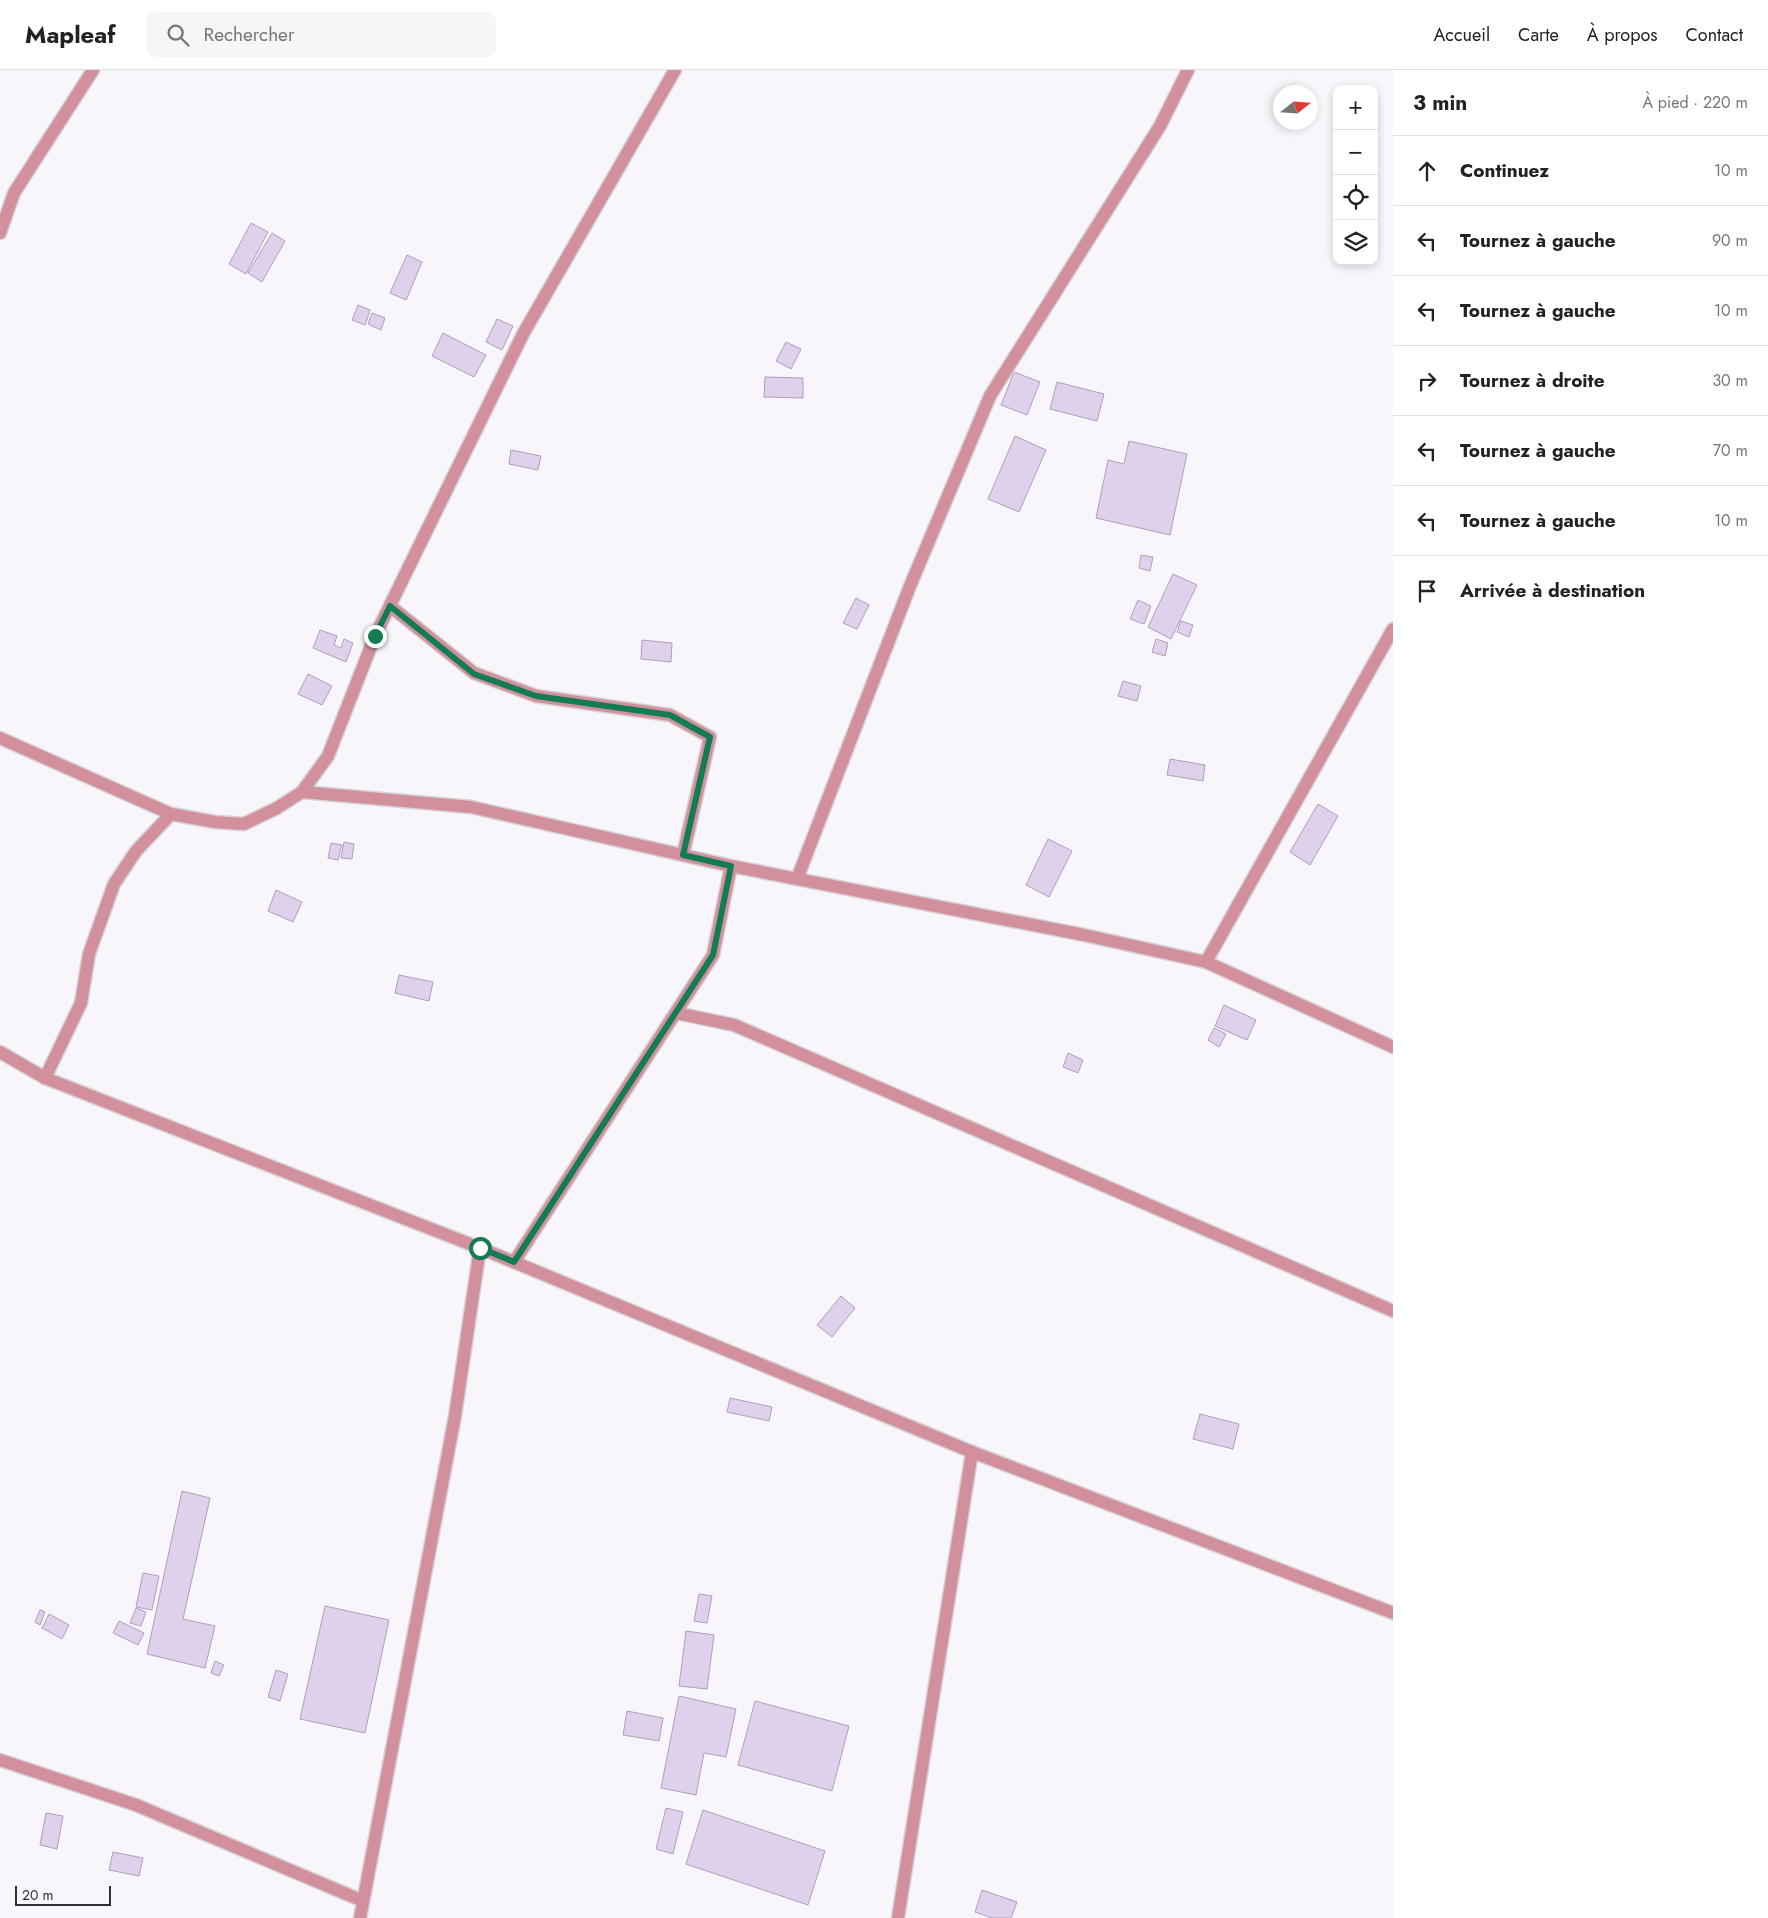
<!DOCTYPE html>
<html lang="fr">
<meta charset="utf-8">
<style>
body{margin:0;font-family:Jost,sans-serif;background:#f6f6f6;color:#222}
.controls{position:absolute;right:15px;top:15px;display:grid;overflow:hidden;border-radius:10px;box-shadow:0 2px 8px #0003}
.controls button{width:45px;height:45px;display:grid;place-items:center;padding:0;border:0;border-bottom:1px solid #e0e0e0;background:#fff;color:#222;font:25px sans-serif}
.compass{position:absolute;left:1273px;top:15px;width:45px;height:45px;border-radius:50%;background:#fff;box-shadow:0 2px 8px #0003;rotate:73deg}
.scale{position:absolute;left:15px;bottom:12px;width:96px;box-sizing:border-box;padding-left:5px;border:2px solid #352f3a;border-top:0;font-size:14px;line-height:18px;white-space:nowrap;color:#352f3a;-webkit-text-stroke:4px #f9f6fb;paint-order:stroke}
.stop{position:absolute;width:15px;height:15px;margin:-11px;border:4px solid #137c55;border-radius:50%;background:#fff}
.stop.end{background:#137c55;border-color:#fff;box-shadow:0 1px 5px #0008}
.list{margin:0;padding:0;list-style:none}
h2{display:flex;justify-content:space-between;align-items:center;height:65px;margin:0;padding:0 20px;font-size:21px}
h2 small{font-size:16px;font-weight:400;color:#767676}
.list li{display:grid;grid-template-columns:32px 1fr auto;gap:15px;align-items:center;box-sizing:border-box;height:70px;padding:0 20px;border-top:1px solid #e0e0e0}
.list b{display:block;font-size:19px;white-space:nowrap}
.list em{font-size:16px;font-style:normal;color:#767676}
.icon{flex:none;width:28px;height:28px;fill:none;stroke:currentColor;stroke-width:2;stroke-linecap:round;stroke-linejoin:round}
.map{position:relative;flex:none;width:1393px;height:1848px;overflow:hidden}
header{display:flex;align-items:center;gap:30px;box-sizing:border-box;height:70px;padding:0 25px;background:#fff;border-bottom:1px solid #e0e0e0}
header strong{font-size:24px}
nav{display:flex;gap:28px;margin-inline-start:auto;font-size:18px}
.search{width:350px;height:45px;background:#f6f6f6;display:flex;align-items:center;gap:12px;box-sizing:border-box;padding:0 18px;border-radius:10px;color:#767676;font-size:19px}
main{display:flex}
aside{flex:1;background:#fff}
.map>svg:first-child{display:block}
.building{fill:#dfd0ec;stroke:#ae9fba}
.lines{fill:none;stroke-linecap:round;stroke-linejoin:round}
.minor-casing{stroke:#d6d2d8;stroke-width:15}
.minor{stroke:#d2909d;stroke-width:12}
.route{stroke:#137c55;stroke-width:6}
</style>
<header>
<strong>Mapleaf</strong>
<div class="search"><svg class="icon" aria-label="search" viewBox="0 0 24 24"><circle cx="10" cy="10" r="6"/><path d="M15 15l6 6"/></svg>Rechercher</div>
<nav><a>Accueil</a><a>Carte</a><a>À propos</a><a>Contact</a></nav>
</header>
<main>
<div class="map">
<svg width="1393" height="1848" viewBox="0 0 1393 1848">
<rect width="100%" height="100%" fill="#f9f6fb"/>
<g class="building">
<polygon points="251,153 268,162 246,204 229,194"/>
<polygon points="272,163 285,171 262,212 248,203"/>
<polygon points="407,185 422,192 406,230 390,223"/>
<polygon points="358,235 370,240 365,255 352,250"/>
<polygon points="372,243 385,248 381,260 368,254"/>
<polygon points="497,249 513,256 502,280 486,272"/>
<polygon points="443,263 486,285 474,307 432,286"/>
<polygon points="786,272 801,279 791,299 776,291"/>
<polygon points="1014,302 1040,312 1027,345 1001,335"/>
<polygon points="765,307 803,308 803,328 764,327"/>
<polygon points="1057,312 1104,324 1097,351 1050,339"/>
<polygon points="1015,366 1046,380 1019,442 988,429"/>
<polygon points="1129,371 1187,384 1170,465 1096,448 1108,390 1124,394"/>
<polygon points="511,380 541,386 538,400 509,394"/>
<polygon points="1141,485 1153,487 1150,501 1139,498"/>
<polygon points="1173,504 1197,515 1171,569 1148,557"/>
<polygon points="856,528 869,535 857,559 843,553"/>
<polygon points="1138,530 1151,536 1144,554 1130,549"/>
<polygon points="1181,551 1193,555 1189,567 1177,562"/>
<polygon points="320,560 337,566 334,575 341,578 344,569 353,573 346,592 313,578"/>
<polygon points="1156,569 1168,573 1165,586 1152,582"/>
<polygon points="642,570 672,573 671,592 641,589"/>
<polygon points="308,604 332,616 322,635 298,624"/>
<polygon points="1123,611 1141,616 1137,631 1118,626"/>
<polygon points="1170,689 1205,695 1203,711 1167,705"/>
<polygon points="1318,734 1338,746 1310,795 1290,782"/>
<polygon points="1048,769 1072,781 1049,827 1026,815"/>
<polygon points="344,772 354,774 352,789 341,788"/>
<polygon points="331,773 342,775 338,790 328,788"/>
<polygon points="276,820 302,832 293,852 268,841"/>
<polygon points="399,905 433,912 429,931 395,923"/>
<polygon points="1224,935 1256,950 1247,970 1215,956"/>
<polygon points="1214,958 1226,964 1219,977 1208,970"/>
<polygon points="1068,983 1083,990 1078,1003 1063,997"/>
<polygon points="841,1226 855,1238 832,1267 817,1255"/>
<polygon points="730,1328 772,1337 769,1351 727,1342"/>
<polygon points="1200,1344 1239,1354 1233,1379 1193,1369"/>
<polygon points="182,1421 210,1428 183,1549 215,1556 205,1598 147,1584"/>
<polygon points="143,1503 159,1506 152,1540 136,1537"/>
<polygon points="699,1524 712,1526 707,1553 694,1551"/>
<polygon points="325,1536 389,1550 365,1663 300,1649"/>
<polygon points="136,1538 146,1542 141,1556 130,1553"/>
<polygon points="40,1540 45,1542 40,1555 35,1552"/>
<polygon points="49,1544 69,1555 62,1569 42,1558"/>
<polygon points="119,1551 144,1563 138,1575 113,1563"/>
<polygon points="686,1561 714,1565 707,1619 679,1616"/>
<polygon points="215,1591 224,1595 219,1606 211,1603"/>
<polygon points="276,1600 288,1604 280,1631 268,1627"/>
<polygon points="679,1626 736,1639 726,1687 704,1683 696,1725 661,1718"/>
<polygon points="755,1631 849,1656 832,1721 738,1695"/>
<polygon points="627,1641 663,1648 659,1671 623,1665"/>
<polygon points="666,1738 683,1742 673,1784 656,1779"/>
<polygon points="703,1740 825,1781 808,1835 686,1794"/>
<polygon points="46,1743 63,1746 57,1779 40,1775"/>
<polygon points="113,1782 143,1788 139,1806 109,1800"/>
<polygon points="982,1820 1017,1832 1011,1848 992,1848 975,1842"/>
</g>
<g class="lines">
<defs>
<g id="minor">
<polyline points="0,163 14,123 93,0"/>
<polyline points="390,536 474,603 536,626 670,645 710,667 683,785"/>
<polyline points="0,668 171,744 215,752 244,754 277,738 302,722 328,686 375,566 523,264 675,0"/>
<polyline points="302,722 471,737 731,796 1084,865 1206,892 1393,977"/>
<polyline points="797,809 910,516 990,326 1160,56 1188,0"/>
<polyline points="1206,892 1393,559"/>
<polyline points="676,943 734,955 1393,1241"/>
<polyline points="0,982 45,1008 480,1178 972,1382 1393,1543"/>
<polyline points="45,1008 81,933 89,884 114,814 136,781 171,744"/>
<polyline points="514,1192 713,885 731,796"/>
<polyline points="0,1690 136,1735 363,1831"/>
<polyline points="360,1848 455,1346 480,1178"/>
<polyline points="898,1848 972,1382"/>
</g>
</defs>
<use href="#minor" class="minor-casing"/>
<use href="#minor" class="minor"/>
</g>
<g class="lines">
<polyline class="route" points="375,566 390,536 474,604 536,626 670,645 710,667 683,785 731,796 713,885 514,1192 480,1178"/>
</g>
</svg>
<div class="controls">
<button>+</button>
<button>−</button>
<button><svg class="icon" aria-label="locate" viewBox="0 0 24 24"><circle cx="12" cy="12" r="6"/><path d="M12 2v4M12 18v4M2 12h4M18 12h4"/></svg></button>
<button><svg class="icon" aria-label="layers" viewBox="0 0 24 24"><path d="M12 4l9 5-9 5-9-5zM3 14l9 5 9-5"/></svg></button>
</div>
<svg class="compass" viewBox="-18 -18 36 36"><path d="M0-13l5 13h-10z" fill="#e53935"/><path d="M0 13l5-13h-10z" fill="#767676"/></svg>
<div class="scale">20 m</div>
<div class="stop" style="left:480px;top:1178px"></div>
<div class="stop end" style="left:375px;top:566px"></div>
</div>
<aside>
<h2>3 min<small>À pied · 220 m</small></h2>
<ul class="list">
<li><svg class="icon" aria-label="ahead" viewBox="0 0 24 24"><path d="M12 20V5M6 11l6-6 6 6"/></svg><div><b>Continuez</b></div><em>10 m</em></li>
<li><svg class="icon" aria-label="left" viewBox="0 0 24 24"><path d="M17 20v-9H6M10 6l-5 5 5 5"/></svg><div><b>Tournez à gauche</b></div><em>90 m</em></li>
<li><svg class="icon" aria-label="left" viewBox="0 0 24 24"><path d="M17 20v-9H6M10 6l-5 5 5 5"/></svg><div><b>Tournez à gauche</b></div><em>10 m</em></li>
<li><svg class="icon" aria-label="right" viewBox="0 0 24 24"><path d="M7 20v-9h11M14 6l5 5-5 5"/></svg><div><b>Tournez à droite</b></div><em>30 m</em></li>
<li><svg class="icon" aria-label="left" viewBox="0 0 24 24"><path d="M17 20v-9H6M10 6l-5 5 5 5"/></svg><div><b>Tournez à gauche</b></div><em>70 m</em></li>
<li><svg class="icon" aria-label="left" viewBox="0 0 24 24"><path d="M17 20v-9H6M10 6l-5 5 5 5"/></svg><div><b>Tournez à gauche</b></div><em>10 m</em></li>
<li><svg class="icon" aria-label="arrive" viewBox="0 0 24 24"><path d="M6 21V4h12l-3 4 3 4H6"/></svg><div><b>Arrivée à destination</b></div></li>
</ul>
</aside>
</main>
